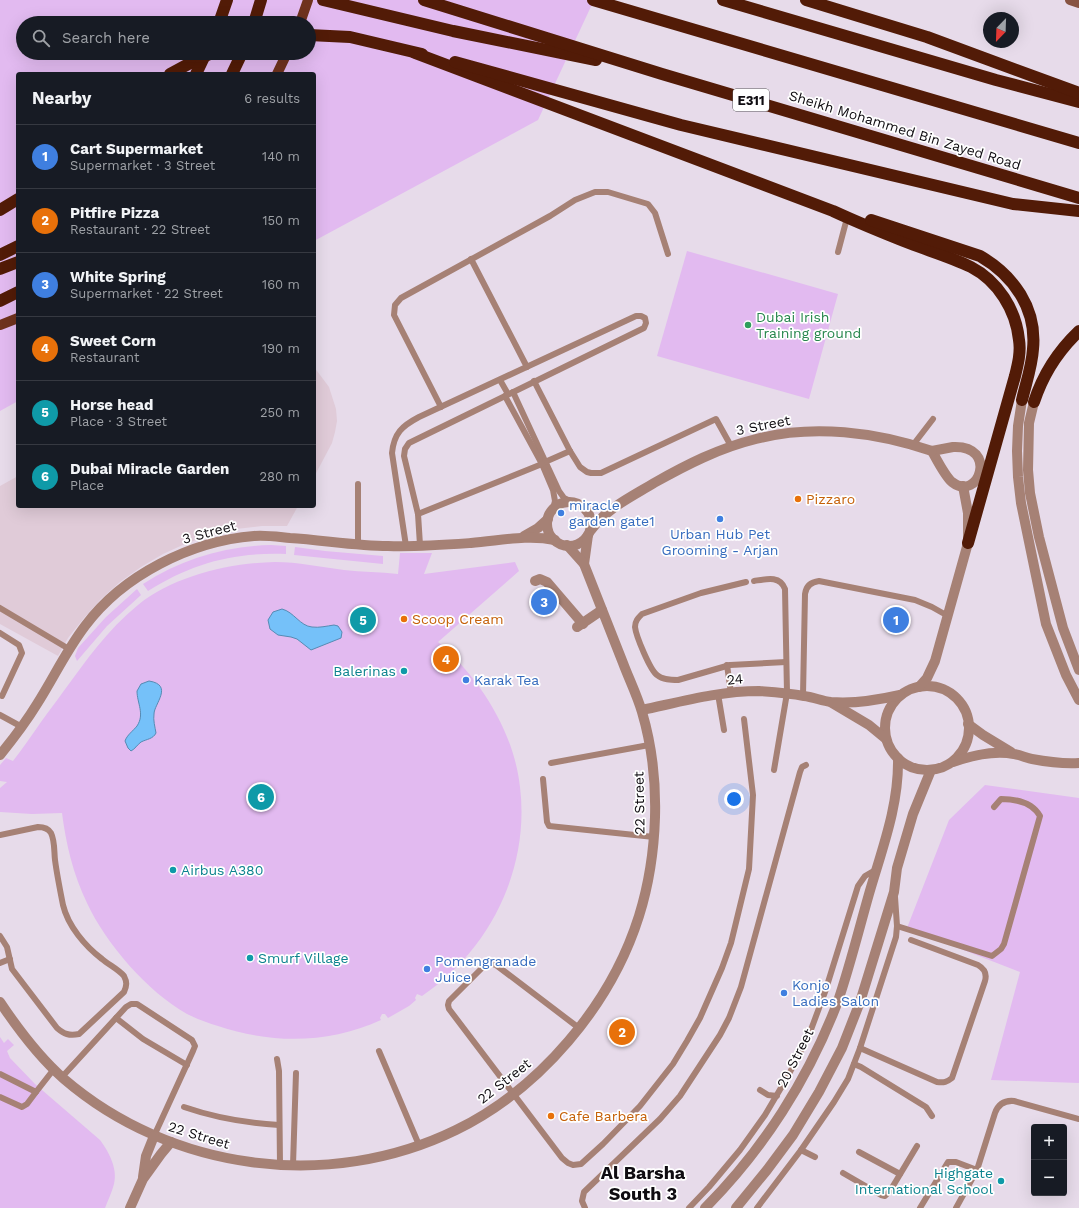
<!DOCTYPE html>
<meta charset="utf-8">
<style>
body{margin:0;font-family:"Work Sans",sans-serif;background:#20242c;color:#f1f3f6}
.controls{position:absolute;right:12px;bottom:12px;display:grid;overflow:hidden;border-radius:4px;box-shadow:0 4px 16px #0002}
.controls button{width:36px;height:36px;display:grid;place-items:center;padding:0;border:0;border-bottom:1px solid #363941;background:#171b24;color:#f1f3f6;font:20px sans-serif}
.compass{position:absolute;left:983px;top:12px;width:36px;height:36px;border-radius:50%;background:#171b24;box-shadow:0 4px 16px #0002;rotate:203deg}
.you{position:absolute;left:734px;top:799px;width:14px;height:14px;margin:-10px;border:3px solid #fff;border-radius:50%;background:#1a73e8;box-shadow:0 0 0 6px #1a73e833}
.badge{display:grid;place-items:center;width:26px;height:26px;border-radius:50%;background:#2563eb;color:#fff;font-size:13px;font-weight:700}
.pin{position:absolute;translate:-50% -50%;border:2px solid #fff;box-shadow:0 1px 4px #0006}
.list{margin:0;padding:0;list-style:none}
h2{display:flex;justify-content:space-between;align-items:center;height:52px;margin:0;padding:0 16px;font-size:17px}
h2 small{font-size:13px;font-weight:400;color:#9ea1a6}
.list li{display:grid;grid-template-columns:26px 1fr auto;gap:12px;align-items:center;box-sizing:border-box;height:64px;padding:0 16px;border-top:1px solid #363941}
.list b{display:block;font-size:15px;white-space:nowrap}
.list p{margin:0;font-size:13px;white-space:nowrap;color:#9ea1a6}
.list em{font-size:13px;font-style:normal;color:#9ea1a6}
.icon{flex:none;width:22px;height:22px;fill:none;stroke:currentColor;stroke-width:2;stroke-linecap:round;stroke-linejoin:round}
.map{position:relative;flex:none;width:1079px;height:1208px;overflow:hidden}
.search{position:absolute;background:#171b24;box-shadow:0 4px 16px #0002;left:16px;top:16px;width:300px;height:44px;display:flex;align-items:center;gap:10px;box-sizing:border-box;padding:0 14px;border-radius:22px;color:#9ea1a6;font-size:15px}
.panel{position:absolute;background:#171b24;box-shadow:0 4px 16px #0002;left:16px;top:72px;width:300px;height:436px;border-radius:4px}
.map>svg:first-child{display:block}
.commercial{fill:#e0cbd8}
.green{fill:#e2baf0;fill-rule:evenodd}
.water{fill:#75c1f9;stroke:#568bb3}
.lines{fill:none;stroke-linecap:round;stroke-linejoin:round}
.lane{stroke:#a68175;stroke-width:6}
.street{stroke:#a68175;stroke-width:10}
.secondary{stroke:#875342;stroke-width:10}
.primary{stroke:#6f321d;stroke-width:10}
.highway{stroke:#521b07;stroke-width:12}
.highway-bridge{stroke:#521b07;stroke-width:12}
.leisure-dot{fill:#2e9e5b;stroke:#fff;stroke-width:1.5}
.food-dot{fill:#e8710a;stroke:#fff;stroke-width:1.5}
.shop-dot{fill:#3f7fe0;stroke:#fff;stroke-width:1.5}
.culture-dot{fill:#0f9aa8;stroke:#fff;stroke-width:1.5}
.labels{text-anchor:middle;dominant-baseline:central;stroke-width:3.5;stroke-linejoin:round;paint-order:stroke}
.shield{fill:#fff;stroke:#575558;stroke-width:1}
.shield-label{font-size:13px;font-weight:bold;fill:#0f0c11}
.street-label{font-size:14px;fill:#0f0c11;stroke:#fff}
.leisure-label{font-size:14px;fill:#27864d;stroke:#fff;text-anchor:start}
.food-label{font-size:14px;fill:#c56008;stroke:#fff;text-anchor:start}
.shop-label{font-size:14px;fill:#366cbe;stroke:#fff;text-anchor:start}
.culture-label{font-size:14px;fill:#0d838f;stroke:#fff;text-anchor:end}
.district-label{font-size:18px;font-weight:bold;fill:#0f0c11;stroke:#fff}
</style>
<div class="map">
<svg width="1079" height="1208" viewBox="0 0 1079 1208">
<rect width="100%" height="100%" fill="#e7dbea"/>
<g class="commercial">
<polygon points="314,367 329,387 336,409 337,421 335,432 332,443 314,477"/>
<polygon points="18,476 18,506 298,506 287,526 262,526 236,529 211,535 187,543 163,554 141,567 120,582 101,599 84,618 68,638 58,656 0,624 0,486"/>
</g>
<g class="green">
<path d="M0 0H594L538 120 314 241V74H18V401L0 411ZM23 23H309V53H23Z"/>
<polygon points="687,251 838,294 809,399 657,356"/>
<path d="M271 545 286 546V554C234 552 192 563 148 591L143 584C182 559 224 546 271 545Z"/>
<polygon points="295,547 325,551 383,556 383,564 294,555"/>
<path d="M400 553H432L424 574 515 562 519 571 438 642C480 678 514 732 520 787 530 869 490 950 422 996L417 994 415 998 416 1000 409 1006 388 1018 385 1014H382L380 1018 381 1020C329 1044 272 1044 218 1026 208 1023 197 1019 187 1014 148 992 106 944 87 903 73 874 66 844 62 813L32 814 0 812V788L7 782 0 781V765L6 758 13 761C23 748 32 735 41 722 48 712 56 702 63 692 85 662 108 629 138 605 174 576 229 563 275 562 298 562 321 567 344 570 362 572 380 572 398 574Z"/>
<polygon points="137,589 141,595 107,626 77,661 75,656 78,648 106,617"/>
<polygon points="985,785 1079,798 1079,1083 991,1080 1020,972 907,928 949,820"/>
<path d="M0 1037 4 1043 8 1039 14 1045 7 1051 10 1058 35 1084 100 1140C109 1152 118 1169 114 1184 112 1192 108 1200 105 1208H0Z"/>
</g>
<g class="water">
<path d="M282 609C294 612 300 626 312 627 319 628 327 626 334 625L338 626 342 632 341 638 311 650 297 639 291 637 278 635 270 629 268 620 273 612Z"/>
<path d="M149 681C174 685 154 704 154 714 153 720 155 727 156 733 153 739 147 739 141 742 137 745 135 749 131 751L128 748 125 741C127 735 133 731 137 726 145 714 137 703 137 691L141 684Z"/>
</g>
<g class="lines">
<g class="lane">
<polyline points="838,252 847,218"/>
<polyline points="471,259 527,367"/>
<polyline points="500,380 508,394"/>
<polyline points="534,381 570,451 580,467 587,472 591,473 601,473 716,419 731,446"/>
<polyline points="513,392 559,491 564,498 572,502"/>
<polyline points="505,396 542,464 553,490 555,501 553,509"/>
<polyline points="441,407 394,315 395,305 401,298 550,216 575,200 595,192 608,192 648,204 655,213 668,254"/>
<polyline points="913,445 933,419"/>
<polyline points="545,462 570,451"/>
<polyline points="358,484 358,545"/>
<polyline points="418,514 542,464"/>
<path d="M406 546 392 453C394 433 402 426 419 417L636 316H641L645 318 646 323 644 328 409 443 405 449 404 456 418 514 420 545"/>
<path d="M754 581C766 579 780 575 785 589L787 693 774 770"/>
<path d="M746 582 701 593 642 614C638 618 635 621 635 627 636 636 650 670 657 675 663 680 671 680 678 680L730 665 786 662"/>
<polyline points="0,608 69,649"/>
<polyline points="0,633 19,645 22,653 2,696"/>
<polyline points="727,665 731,693"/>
<polyline points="718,694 724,730"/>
<path d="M803 695 805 594C806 586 811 582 819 581L915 600 932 607 948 616"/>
<polyline points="0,715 22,727"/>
<polyline points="551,763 649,745"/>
<polyline points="543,779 547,822 549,826 654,837"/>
<path d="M0 835 38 827C43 827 48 828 51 833 55 841 54 852 55 860 57 875 60 890 63 905 68 926 85 946 102 959 109 965 118 969 124 976 127 982 127 985 124 992L79 1034C69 1036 64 1034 57 1028L12 969 7 947 0 936"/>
<path d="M897 926 992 956 1001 949 1004 944 1040 816C1032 802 1017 799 1001 799L994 807"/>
<polyline points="0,963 10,959"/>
<polyline points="116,1018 143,1039 187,1065"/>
<path d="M579 1028 496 965C491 963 488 964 483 967L449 1001 448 1005 449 1009 562 1158 568 1163 573 1165 581 1164 603 1144 640 1106 673 1064 687 1041 700 1018 722 968 731 943 749 869 753 795 744 719"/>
<path d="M860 1048 937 1082C944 1083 947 1082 952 1078L985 981C987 974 985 969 978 965L911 940"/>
<polyline points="379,1051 419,1145"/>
<polyline points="277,1059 279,1071 280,1165"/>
<polyline points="854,1064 861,1067 926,1107 932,1116"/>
<polyline points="0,1074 36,1092 27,1104 22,1107 0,1097"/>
<polyline points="62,1077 126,1007 131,1004 137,1004 192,1040 195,1046 193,1051 154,1136"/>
<polyline points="760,1090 768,1095 777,1096"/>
<polyline points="36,1092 54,1069"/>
<path d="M184 1107C216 1118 245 1123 279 1125"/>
<polyline points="801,1150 815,1157"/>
<polyline points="859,1152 900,1174"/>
<polyline points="293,1165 296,1073"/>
<polyline points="843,1173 881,1195 885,1196 890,1191 917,1146"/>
<polyline points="585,1208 582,1201 584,1192 660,1119 680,1096 720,1035 729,1018 741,987 800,772 802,767 806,765"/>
<polyline points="689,1208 709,1187 740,1150 765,1115 788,1076 809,1035 825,992 858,886 865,876 877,869"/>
<polyline points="757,1208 801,1150 834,1102 848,1079 860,1048 896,937 897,926 895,897"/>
<polyline points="920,1208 948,1162 956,1162 977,1170"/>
<path d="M956 1208 977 1170 995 1113C998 1105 1004 1100 1014 1101L1079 1119"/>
</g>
<g class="street">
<polyline points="1022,400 1018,426 1017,451 1018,477 1021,503 1046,624 1066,675 1079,700"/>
<polyline points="1034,402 1029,423 1028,470 1030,493 1039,537 1063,628 1079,670"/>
<path d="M953 447C999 445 979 503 952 482 945 476 937 460 932 451Z"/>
<circle cx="569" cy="524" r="22"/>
<path d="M591 530C607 508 631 497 654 483 686 465 719 448 756 439 813 424 876 432 932 451"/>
<polyline points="524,536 538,528 548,519"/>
<polyline points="584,564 588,535"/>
<polyline points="535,581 540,579 547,582 583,624"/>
<polyline points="577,627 602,610"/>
<circle cx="927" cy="728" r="42"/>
<polyline points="919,687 927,678 935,661 968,543 968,513 963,486"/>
<polyline points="832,703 869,725 886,739"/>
<path d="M642 710C680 702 719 691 759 691 774 692 789 693 804 696 813 697 822 701 831 702 854 704 878 700 900 695"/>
<polyline points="968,724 983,735 1011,752"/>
<path d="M0 755C13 739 26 722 37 704 53 679 66 651 85 626 123 575 191 541 254 536 266 535 279 537 290 538 323 540 356 546 388 546 416 547 443 545 471 543 499 541 527 534 555 540"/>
<path d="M953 762C973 755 994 750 1014 754 1021 755 1026 758 1032 759 1048 762 1063 764 1079 763"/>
<path d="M0 1002C18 1029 39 1057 64 1079 171 1171 329 1192 456 1130 540 1089 611 1005 639 916 649 884 654 850 655 817 656 782 652 746 642 712 637 695 629 679 623 663 610 630 597 597 584 564L567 545"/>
<polyline points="143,1177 146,1156 154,1136"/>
<polyline points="130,1208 143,1179 161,1154 171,1142"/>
<path d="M705 1208C763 1150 809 1078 838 1001 850 966 859 929 869 894 882 849 899 806 898 758"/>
<polyline points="736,1208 767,1170 793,1135 819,1092 842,1048 860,1002 894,892 897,868 913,814 931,770"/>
</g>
<polyline class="secondary" points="1070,0 1079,3"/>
<g class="primary">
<polyline points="300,23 308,0"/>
<polyline points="277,74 287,53"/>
<polyline points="0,325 18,318"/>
</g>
<g class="highway">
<polyline points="323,0 453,31 596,60"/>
<polyline points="424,0 662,74 1079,198"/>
<polyline points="593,0 1079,143"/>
<polyline points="723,0 996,80 1079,102"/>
<polyline points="806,0 927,37 1079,93"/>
<polyline points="219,23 227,0"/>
<polyline points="254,23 261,0"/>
<polyline points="309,35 350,37 422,54"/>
<path d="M415 53 833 211C859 223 886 234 914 245 933 252 953 258 971 267 998 281 1016 310 1019 340 1021 352 1018 364 1015 376L968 543"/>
<polyline points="455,62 681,125 1013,204 1079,211"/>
<polyline points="170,74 194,61 212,53"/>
<polyline points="232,74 242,53"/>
<polyline points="0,210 18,199"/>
<path d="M871 220 980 256C1013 275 1037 308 1033 349 1032 366 1026 383 1022 400"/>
<polyline points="0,255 18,246"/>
<polyline points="0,269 18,262"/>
<polyline points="0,301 18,292"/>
<path d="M1034 402C1043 374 1058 351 1079 331"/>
</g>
<polyline class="highway-bridge" points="196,74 206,53"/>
</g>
<circle class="leisure-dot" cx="748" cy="325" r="4"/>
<g class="food-dot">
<circle cx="798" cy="499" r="4"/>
<circle cx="404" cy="619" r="4"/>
<circle cx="551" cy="1116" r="4"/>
</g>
<g class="shop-dot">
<circle cx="561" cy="513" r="4"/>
<circle cx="720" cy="519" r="4"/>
<circle cx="466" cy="680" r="4"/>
<circle cx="427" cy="969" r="4"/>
<circle cx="784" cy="993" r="4"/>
</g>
<g class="culture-dot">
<circle cx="404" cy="671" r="4"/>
<circle cx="173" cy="870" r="4"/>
<circle cx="250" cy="958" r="4"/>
<circle cx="1001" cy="1181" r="4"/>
</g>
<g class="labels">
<rect class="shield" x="733" y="89" width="36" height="22" rx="3"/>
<g class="shield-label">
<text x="751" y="100">E311</text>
</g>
<g class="street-label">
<text transform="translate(905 130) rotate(17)">Sheikh Mohammed Bin Zayed Road</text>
<text transform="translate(763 425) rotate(-11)">3 Street</text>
<text transform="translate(209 532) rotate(-15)">3 Street</text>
<text transform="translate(735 679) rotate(-5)">24</text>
<text transform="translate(639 803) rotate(-91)">22 Street</text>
<text transform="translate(795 1058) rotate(-63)">20 Street</text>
<text transform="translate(504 1081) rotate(-38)">22 Street</text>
<text transform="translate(199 1135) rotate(17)">22 Street</text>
</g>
<g class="leisure-label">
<text x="756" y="317">Dubai Irish<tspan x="756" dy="16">Training ground</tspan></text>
</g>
<g class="food-label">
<text x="806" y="499">Pizzaro</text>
<text x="412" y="619">Scoop Cream</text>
<text x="559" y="1116">Cafe Barbera</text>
</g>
<g class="shop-label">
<text x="569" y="505">miracle<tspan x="569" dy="16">garden gate1</tspan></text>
<text x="720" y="534" text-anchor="middle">Urban Hub Pet<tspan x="720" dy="16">Grooming - Arjan</tspan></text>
<text x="474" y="680">Karak Tea</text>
<text x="435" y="961">Pomengranade<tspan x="435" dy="16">Juice</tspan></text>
<text x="792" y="985">Konjo<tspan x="792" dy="16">Ladies Salon</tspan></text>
</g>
<g class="culture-label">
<text x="396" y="671">Balerinas</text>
<text x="181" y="870" text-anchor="start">Airbus A380</text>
<text x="258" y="958" text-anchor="start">Smurf Village</text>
<text x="993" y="1173">Highgate<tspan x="993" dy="16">International School</tspan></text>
</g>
<g class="district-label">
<text x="643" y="1172">Al Barsha<tspan x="643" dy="21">South 3</tspan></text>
</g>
</g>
</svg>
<div class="controls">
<button>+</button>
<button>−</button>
</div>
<svg class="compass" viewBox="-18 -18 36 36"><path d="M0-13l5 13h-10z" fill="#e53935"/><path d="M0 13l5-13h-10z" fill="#9ea1a6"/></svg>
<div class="you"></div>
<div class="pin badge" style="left:896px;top:620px;background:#3f7fe0">1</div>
<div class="pin badge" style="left:622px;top:1032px;background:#e8710a">2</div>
<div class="pin badge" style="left:544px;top:602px;background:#3f7fe0">3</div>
<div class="pin badge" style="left:446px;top:659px;background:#e8710a">4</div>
<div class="pin badge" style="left:363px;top:620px;background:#0f9aa8">5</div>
<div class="pin badge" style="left:261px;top:797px;background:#0f9aa8">6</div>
<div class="search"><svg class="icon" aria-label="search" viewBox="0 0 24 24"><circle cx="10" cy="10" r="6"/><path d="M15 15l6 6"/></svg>Search here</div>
<section class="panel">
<h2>Nearby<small>6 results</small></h2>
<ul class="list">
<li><span class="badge" style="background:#3f7fe0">1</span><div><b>Cart Supermarket</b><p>Supermarket · 3 Street</p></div><em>140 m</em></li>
<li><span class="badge" style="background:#e8710a">2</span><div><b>Pitfire Pizza</b><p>Restaurant · 22 Street</p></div><em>150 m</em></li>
<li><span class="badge" style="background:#3f7fe0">3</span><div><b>White Spring</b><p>Supermarket · 22 Street</p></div><em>160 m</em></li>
<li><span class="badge" style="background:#e8710a">4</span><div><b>Sweet Corn</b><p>Restaurant</p></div><em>190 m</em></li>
<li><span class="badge" style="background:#0f9aa8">5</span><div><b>Horse head</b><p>Place · 3 Street</p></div><em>250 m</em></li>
<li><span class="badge" style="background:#0f9aa8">6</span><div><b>Dubai Miracle Garden</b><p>Place</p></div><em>280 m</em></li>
</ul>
</section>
</div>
